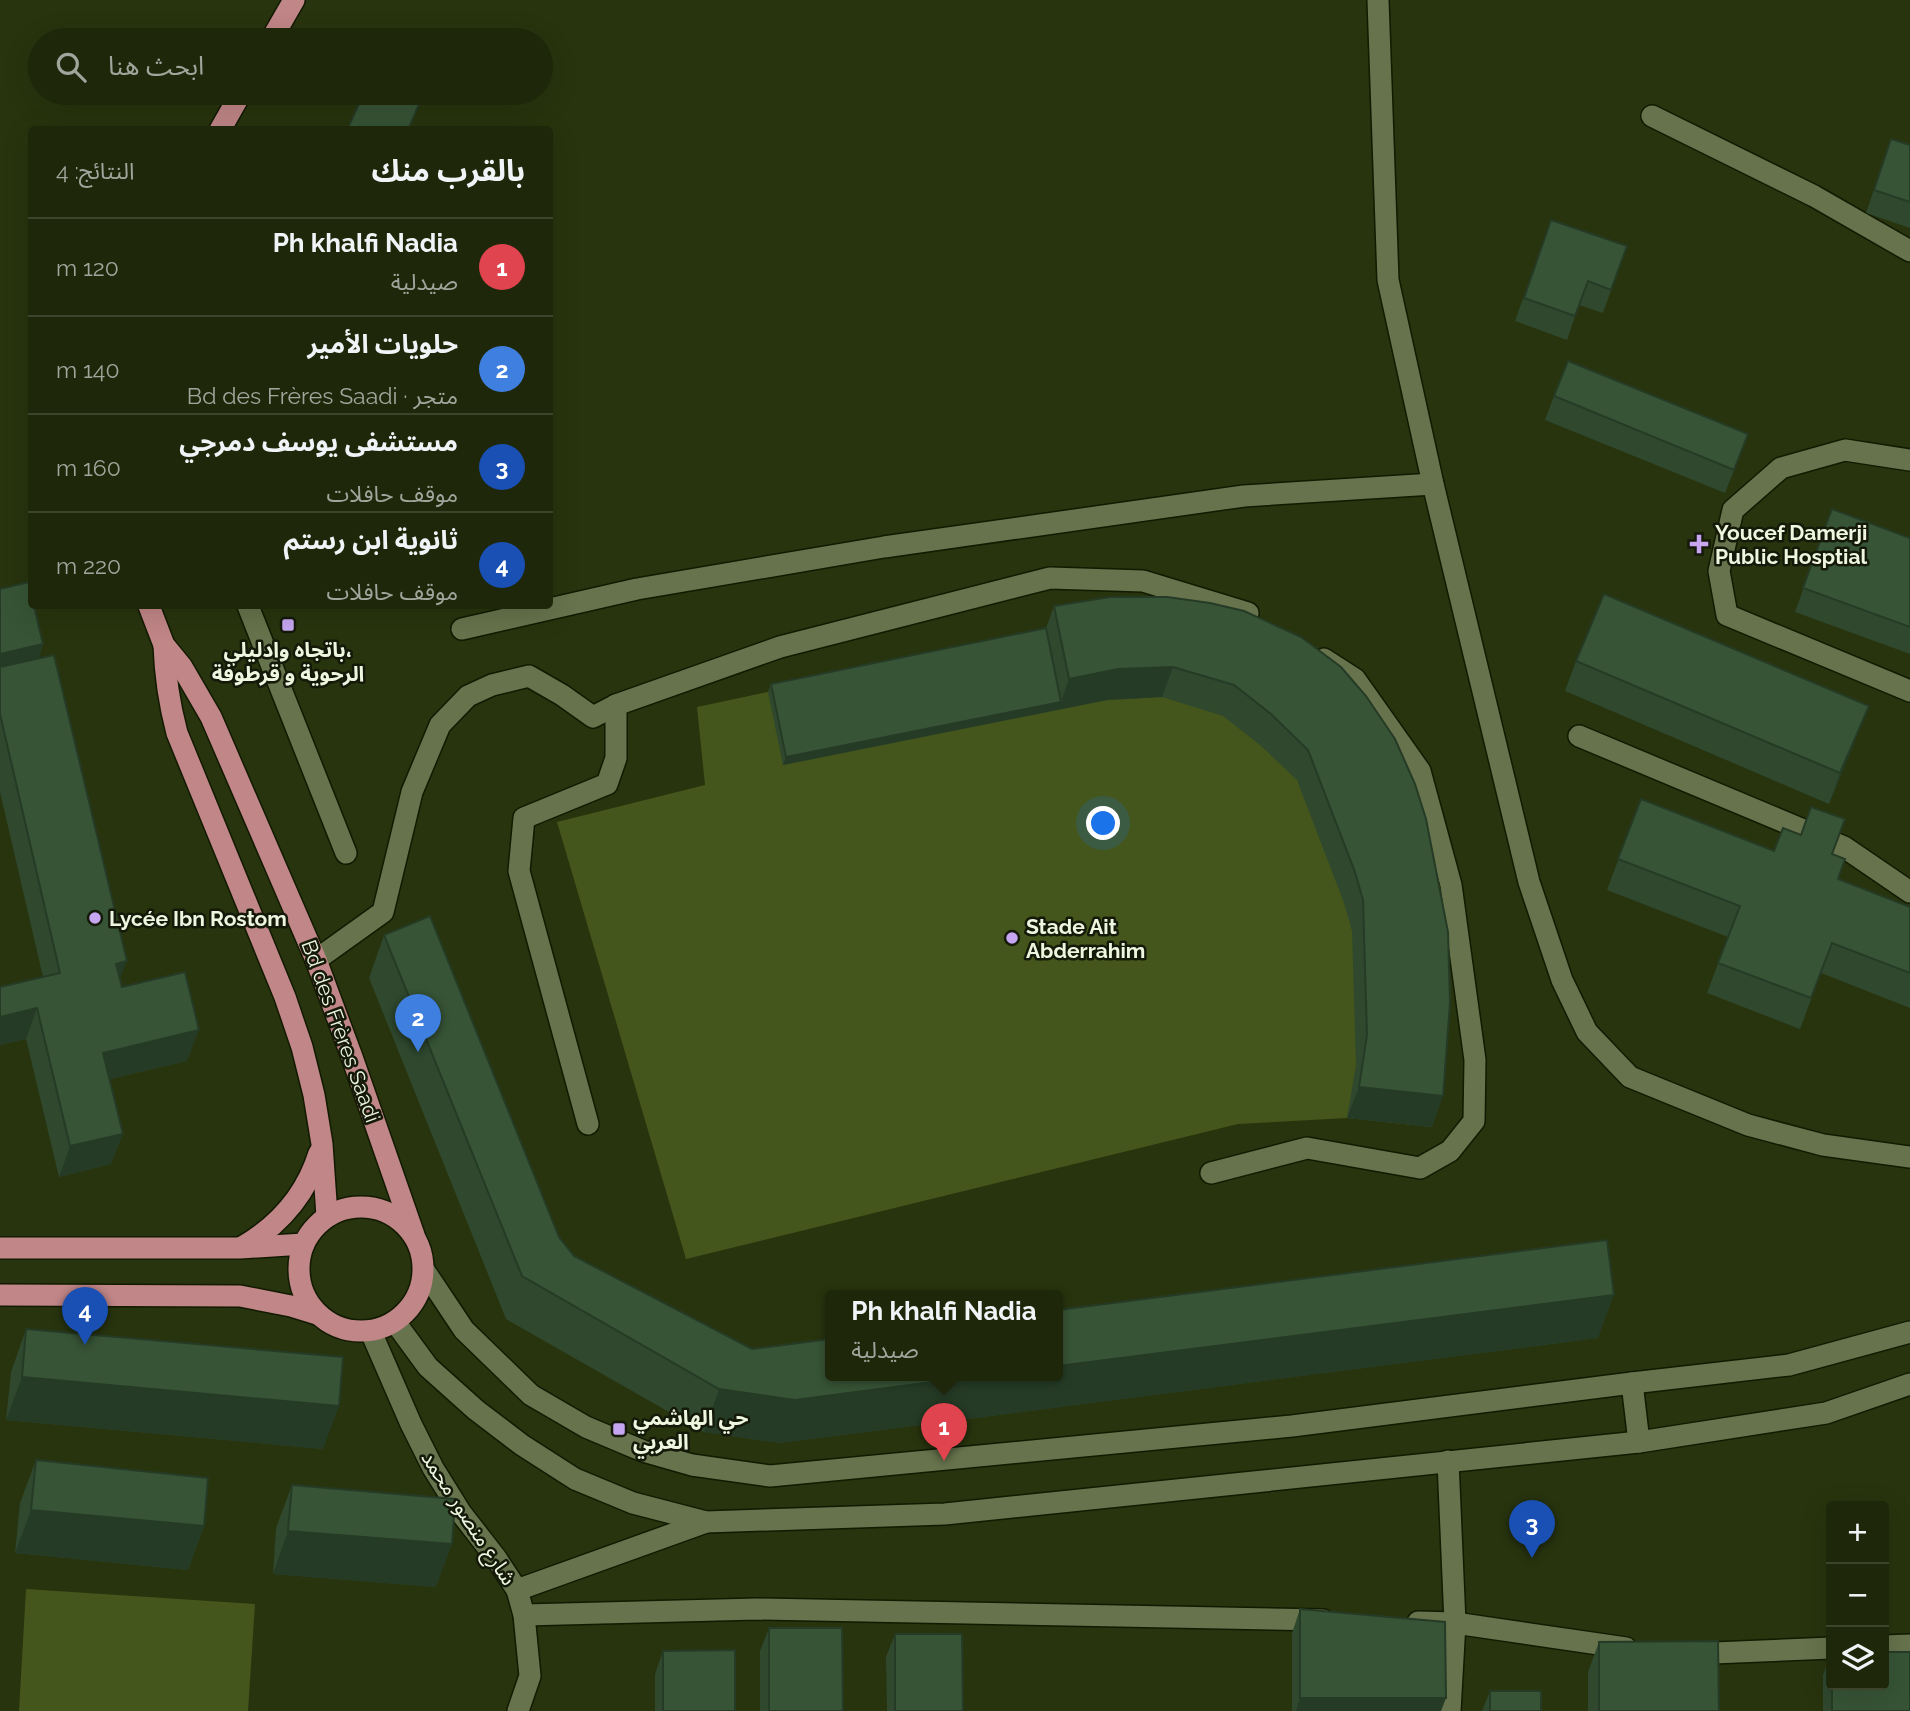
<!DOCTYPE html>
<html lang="ar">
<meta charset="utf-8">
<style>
body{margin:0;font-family:Raleway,"Noto Sans Arabic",sans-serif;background:#262f13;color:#f1f3f6;direction:rtl}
.controls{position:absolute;right:21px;bottom:21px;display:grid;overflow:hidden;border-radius:7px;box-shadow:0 7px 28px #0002}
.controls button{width:63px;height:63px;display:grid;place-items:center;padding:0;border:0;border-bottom:2px solid #3c442b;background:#1e270a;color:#f1f3f6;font:35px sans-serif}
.you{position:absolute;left:1104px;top:824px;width:24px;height:24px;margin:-18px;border:5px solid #fff;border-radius:50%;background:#1a73e8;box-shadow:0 0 0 10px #1a73e833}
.badge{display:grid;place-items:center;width:46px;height:46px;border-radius:50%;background:#8c9099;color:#fff;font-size:23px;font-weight:700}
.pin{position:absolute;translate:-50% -58px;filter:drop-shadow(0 2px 4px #0008)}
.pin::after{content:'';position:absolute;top:37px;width:24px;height:21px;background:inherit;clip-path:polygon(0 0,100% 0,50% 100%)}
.popup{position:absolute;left:825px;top:1290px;width:238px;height:91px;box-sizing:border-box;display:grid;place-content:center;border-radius:7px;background:#1e270a;filter:drop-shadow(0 2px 5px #0005);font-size:23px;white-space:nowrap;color:#a1a59c}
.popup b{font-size:26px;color:#f1f3f6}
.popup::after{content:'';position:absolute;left:50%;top:100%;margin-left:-14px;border:14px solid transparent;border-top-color:#1e270a}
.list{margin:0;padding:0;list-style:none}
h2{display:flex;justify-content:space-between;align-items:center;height:91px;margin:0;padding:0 28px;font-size:30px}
h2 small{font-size:23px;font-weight:400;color:#a1a59c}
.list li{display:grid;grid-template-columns:46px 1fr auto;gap:21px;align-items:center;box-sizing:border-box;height:98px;padding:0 28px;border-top:2px solid #3c442b}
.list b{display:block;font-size:26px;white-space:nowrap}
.list p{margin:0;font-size:23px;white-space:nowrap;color:#a1a59c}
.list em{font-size:23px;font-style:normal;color:#a1a59c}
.icon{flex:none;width:38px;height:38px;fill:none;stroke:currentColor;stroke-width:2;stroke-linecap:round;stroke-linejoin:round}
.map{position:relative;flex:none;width:1910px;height:1711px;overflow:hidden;direction:ltr}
.search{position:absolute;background:#1e270a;box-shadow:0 7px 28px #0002;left:28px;top:28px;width:525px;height:77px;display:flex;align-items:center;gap:18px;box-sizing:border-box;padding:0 24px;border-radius:38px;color:#a1a59c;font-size:26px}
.panel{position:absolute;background:#1e270a;box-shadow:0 7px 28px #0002;left:28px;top:126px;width:525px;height:483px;border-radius:7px;direction:rtl}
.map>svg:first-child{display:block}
.green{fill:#44561b}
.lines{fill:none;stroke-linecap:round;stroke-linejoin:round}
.minor-casing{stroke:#121a01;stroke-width:24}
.major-casing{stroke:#121a01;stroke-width:24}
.minor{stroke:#66734c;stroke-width:21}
.major{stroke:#c18687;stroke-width:21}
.wall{fill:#2f482e}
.shaded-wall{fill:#263b26}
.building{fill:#375436;stroke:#263b26;stroke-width:2}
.poi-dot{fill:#c6a6f0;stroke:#141909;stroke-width:2.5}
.labels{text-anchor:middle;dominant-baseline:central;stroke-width:5;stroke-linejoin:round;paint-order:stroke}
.poi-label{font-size:21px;font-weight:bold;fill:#eef6e0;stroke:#141909;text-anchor:start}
.street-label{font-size:21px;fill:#eef6e0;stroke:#141909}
</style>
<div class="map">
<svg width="1910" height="1711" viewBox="0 0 1910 1711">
<rect width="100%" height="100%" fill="#28340e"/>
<g class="green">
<polygon points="1290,668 1432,1127 1347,1118 1238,1124 686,1259 557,822 705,785 697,707 768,692"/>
<polygon points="26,1589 255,1604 248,1711 19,1711"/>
</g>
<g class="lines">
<defs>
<g id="minor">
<polyline points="1378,0 1388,280 1433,484 1529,882 1562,980 1587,1032 1630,1077 1748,1125 1823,1145 1910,1157"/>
<polyline points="1652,116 1814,196 1910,251"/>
<polyline points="1910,460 1845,450 1781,468 1733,510 1719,571 1727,615 1910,691"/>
<polyline points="248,606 346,853"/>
<polyline points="462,629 637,589 884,547 1244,496 1433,484"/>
<polyline points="1579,736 1844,847 1910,892"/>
<polyline points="316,960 383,912 412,792 440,725 468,696 492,685 529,676 562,695 593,717 616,705"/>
<polyline points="588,1124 519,871 524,818 607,784 616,758 616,705 780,647 1050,578 1143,581 1248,613"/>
<polyline points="1211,1173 1307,1148 1420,1168 1450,1151 1474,1121 1475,1060 1451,885 1420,771 1355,679 1324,659"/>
<polyline points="424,1270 464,1330 531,1395 586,1427 643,1451 692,1465 770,1476 1292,1426 1632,1383 1789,1365 1910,1332"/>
<polyline points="395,1322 428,1367 476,1410 522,1445 575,1479 633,1503 706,1522 945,1514 1639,1442 1826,1413 1910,1384"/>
<polyline points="371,1332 411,1424 433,1468 461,1513 496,1558 517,1590 524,1615 530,1676 518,1711"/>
<polyline points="1632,1383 1639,1442"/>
<polyline points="1448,1461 1455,1623 1450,1711"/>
<polyline points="517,1590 706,1522"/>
<polyline points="524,1615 757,1609 1323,1620"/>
<polyline points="1418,1622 1455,1623 1626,1648"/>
<polyline points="1884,1646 1910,1645"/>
<polyline points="1689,1654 1831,1648"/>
</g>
<g id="major">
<polyline points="271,40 294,0"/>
<polyline points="220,130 241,93"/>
<polyline points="149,606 164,645 182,667 211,717 316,960 352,1057 414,1235"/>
<path d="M164 645C165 675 169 703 177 733L285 997 302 1047 314 1095 322 1144 327 1216"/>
<circle cx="361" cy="1269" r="62"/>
<path d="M242 1247C280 1225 306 1195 319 1153"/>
<polyline points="0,1248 240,1248 304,1244"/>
<polyline points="0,1295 240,1296 291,1306 317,1314"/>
</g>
</defs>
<use href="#minor" class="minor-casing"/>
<use href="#major" class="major-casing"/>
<use href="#minor" class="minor"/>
<use href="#major" class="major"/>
</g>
<g class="wall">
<polygon points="1891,139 1910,145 1910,228 1866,213"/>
<polygon points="1551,220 1627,246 1603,313 1579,305 1567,340 1515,321"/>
<polygon points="1554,396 1739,458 1725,493 1545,420"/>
<polygon points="1832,509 1910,538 1910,654 1795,612"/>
<polygon points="0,589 43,644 38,659 122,987 187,1061 110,1079 111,1164 59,1177 26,1039 0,1045 0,987 43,977 0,792"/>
<polygon points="1054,606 1301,637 1432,1127 1347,1118 1356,1065 1352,931 1344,903 1297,780 1260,745 1223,716 1162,697 1107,700 783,765 768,692 771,684 1046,628"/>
<polygon points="1576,661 1857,736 1829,804 1565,691"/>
<polygon points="1641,799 1774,851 1801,835 1845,819 1832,854 1838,879 1910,907 1910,1008 1821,973 1800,1029 1707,993 1728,937 1607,890"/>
<polygon points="384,935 559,1237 574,1256 752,1349 1598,1338 780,1443 704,1432 506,1319 369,978"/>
<polygon points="26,1329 323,1449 6,1420 11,1372"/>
<polygon points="36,1460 204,1526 188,1570 15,1553 20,1503"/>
<polygon points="292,1485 436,1587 273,1574 276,1528"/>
<polygon points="1300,1609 1441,1711 1292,1711 1292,1633"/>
<polygon points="769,1628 843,1711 760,1711 760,1651"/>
<polygon points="895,1634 963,1711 887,1711 886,1657"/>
<polygon points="1599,1642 1719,1711 1588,1711 1588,1672"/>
<polygon points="663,1651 735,1711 655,1711 655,1674"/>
<polygon points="1831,1653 1910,1711 1823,1711 1823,1675"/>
<polygon points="1490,1691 1541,1711 1482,1711"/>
</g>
<g class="shaded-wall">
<polygon points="43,644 32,674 0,682 0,654"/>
<polygon points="1173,667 1162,697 1107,700 783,765 786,757 1061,702 1069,679 1118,669"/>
<polygon points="1869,706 1857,736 1829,804 1840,773"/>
<polygon points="127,961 115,992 116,964"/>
<polygon points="37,1008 26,1039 0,1045 0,1017"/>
<polygon points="199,1030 187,1061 92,1083 103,1053"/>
<polygon points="1359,1087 1443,1096 1432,1127 1347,1118"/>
<polygon points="123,1134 111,1164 59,1177 70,1146"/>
<polygon points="1614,1295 1598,1338 780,1443 704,1432 719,1389 986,1375 1058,1375 1058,1366"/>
<polygon points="22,1377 339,1406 323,1449 6,1420"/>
<polygon points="31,1510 204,1526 188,1570 15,1553"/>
<polygon points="288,1531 452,1544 436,1587 273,1574"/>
<polygon points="1300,1698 1446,1698 1441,1711 1296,1711"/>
</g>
<g class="building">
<polygon points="364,93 420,93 423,95 408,130 347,130"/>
<polygon points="1891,139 1910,145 1910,202 1874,190"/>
<polygon points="1551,220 1627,246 1611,290 1588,281 1575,316 1524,298"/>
<polygon points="1568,361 1748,434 1734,470 1554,396"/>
<polygon points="1832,509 1910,538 1910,627 1803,588"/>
<polygon points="29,582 32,593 32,606 34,606 43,644 0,654 0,589"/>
<polygon points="1604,594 1869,706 1840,773 1576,661"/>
<polygon points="1110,597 1167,597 1210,603 1244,611 1301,637 1341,667 1366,696 1395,739 1415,784 1426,819 1448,932 1450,1003 1443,1096 1359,1087 1367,1035 1363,900 1355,872 1308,750 1271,714 1234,685 1173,667 1118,669 1069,679 1054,606"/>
<polygon points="1046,628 1061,702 786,757 771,684"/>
<polygon points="54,655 127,961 116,964 122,987 185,972 199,1030 103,1053 123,1134 70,1146 37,1008 0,1017 0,987 60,973 0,714 0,667"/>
<polygon points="1641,799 1774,851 1783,828 1801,835 1811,807 1845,819 1832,854 1845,859 1838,879 1910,907 1910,973 1832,943 1811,998 1718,963 1740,906 1618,859"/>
<polygon points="430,916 559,1237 574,1256 752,1349 830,1339 830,1375 986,1375 795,1400 719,1389 522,1276 384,935"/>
<polygon points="1607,1240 1614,1295 1058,1366 1058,1310"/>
<polygon points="26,1329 343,1357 339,1406 22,1377"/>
<polygon points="36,1460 208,1478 204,1526 31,1510"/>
<polygon points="292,1485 455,1499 452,1544 288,1531"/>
<polygon points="1300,1609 1445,1622 1446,1698 1300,1698"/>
<polygon points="769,1628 842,1628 843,1711 769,1711"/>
<polygon points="895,1634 962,1634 963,1711 895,1711"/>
<polygon points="1718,1641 1719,1711 1599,1711 1599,1642"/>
<polygon points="735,1650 735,1711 663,1711 663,1651"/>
<polygon points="1884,1652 1910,1652 1910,1711 1832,1711 1832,1685 1884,1685"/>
<rect x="1490" y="1691" width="51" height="20"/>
</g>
<g class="poi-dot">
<path d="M1695.5 533.5h7v7h7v7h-7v7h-7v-7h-7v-7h7z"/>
<rect x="281" y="618" width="14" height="14" rx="3.5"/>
<circle cx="95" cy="918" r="7"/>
<circle cx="1012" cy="938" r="7"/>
<rect x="612" y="1422" width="14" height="14" rx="3.5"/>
</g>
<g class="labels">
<g class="poi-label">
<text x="1715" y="532">Youcef Damerji<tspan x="1715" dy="24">Public Hosptial</tspan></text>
<text x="288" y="649" text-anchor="middle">باتجاه وادليلي،<tspan x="288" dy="24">الرحوية و قرطوفة</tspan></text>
<text x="109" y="918">Lycée Ibn Rostom</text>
<text x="1026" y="926">Stade Ait<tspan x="1026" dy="24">Abderrahim</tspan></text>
<text x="633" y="1417">حي الهاشمي<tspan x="633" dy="24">العربي</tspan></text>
</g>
<g class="street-label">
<text transform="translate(341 1031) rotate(70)">Bd des Frères Saadi</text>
<text transform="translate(469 1518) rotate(57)">شارع منصور محمد</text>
</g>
</g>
</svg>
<div class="controls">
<button>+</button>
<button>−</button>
<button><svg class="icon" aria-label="layers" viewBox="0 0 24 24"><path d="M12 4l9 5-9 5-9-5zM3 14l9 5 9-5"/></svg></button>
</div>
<div class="you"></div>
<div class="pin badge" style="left:944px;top:1461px;background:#e0444e">1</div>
<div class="popup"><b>Ph khalfi Nadia</b>صيدلية</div>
<div class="pin badge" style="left:418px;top:1052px;background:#3f7fe0">2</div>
<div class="pin badge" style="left:1532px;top:1558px;background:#1a4fb4">3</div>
<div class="pin badge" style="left:85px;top:1345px;background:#1a4fb4">4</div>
<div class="search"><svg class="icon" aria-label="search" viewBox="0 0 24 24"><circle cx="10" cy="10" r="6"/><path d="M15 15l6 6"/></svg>ابحث هنا</div>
<section class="panel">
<h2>بالقرب منك<small>النتائج: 4</small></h2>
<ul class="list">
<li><span class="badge" style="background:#e0444e">1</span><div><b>Ph khalfi Nadia</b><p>صيدلية</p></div><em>120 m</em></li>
<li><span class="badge" style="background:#3f7fe0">2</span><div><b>حلويات الأمير</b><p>متجر · Bd des Frères Saadi</p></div><em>140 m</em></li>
<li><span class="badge" style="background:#1a4fb4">3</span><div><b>مستشفى يوسف دمرجي</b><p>موقف حافلات</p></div><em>160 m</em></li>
<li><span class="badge" style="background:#1a4fb4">4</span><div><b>ثانوية ابن رستم</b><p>موقف حافلات</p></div><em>220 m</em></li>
</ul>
</section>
</div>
